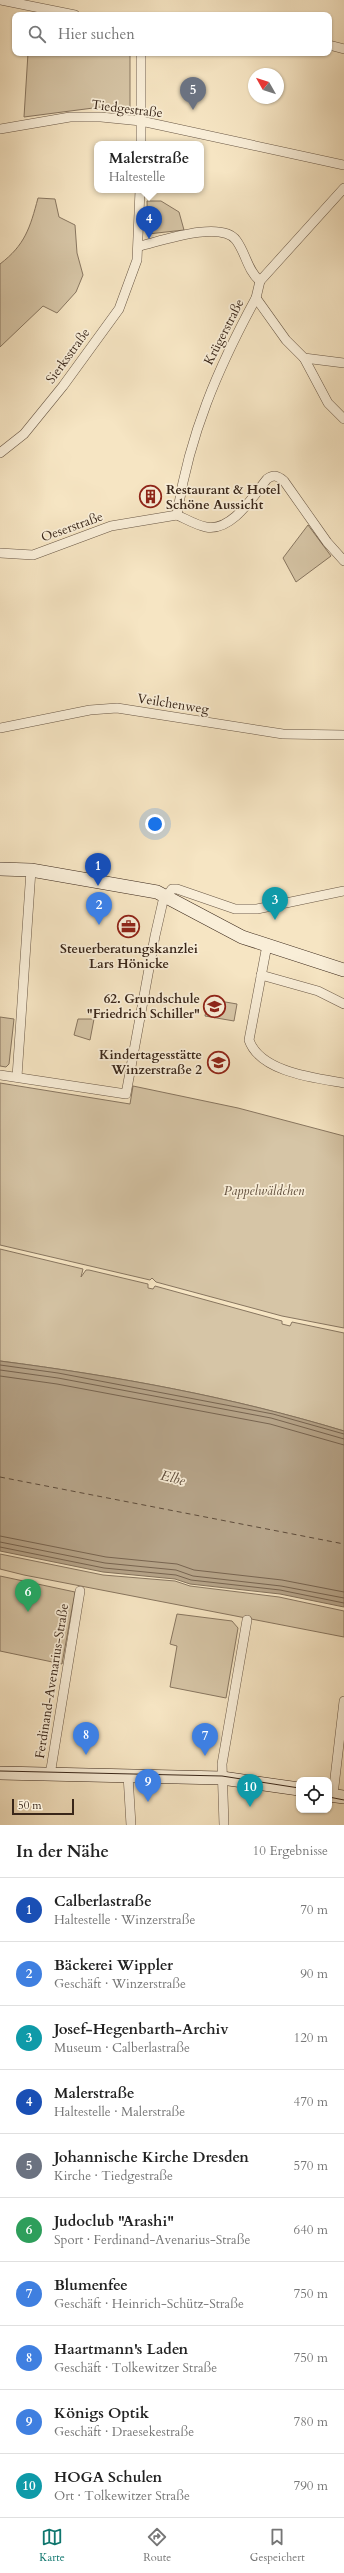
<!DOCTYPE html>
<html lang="de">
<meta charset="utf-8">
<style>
body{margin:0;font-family:Cardo,serif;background:#f6f6f6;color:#222}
.controls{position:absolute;right:12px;bottom:12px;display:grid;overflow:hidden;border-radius:8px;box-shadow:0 1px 3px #0004}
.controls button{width:36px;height:36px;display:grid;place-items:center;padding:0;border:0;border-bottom:1px solid #e0e0e0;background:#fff;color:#222;font:20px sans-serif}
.compass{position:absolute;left:248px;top:68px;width:36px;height:36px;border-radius:50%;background:#fff;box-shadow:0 1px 3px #0004;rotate:309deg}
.scale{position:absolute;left:12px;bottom:10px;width:62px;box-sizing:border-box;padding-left:4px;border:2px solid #392619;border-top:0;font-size:11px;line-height:14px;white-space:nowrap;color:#392619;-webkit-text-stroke:3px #f9eed8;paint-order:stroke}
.you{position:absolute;left:155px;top:824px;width:14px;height:14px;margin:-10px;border:3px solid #fff;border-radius:50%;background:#1a73e8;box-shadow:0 0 0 6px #1a73e833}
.badge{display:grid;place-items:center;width:26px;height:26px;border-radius:50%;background:#0f766e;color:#fff;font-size:13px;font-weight:700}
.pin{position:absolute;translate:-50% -33px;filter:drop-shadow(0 1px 2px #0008)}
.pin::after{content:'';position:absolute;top:21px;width:14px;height:12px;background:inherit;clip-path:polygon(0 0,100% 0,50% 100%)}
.popup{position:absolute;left:94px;top:141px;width:110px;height:52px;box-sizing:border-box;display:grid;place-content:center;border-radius:8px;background:#fff;filter:drop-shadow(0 1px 3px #0005);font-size:13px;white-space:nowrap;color:#767676}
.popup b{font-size:15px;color:#222}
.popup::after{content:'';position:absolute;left:50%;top:100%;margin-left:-8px;border:8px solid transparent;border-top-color:#fff}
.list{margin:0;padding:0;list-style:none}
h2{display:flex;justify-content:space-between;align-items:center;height:52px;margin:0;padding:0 16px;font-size:17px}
h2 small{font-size:13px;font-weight:400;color:#767676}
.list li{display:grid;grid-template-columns:26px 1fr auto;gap:12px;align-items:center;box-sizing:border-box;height:64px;padding:0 16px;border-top:1px solid #e0e0e0}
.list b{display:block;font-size:15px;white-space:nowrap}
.list p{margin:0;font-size:13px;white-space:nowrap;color:#767676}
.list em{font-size:13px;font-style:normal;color:#767676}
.icon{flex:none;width:22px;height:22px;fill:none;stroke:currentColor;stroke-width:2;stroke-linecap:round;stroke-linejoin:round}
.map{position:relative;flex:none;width:344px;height:1825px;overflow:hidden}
.search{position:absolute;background:#fff;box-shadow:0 1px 3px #0004;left:12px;right:12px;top:12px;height:44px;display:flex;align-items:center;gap:10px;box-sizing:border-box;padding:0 14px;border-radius:8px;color:#767676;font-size:15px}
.sheet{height:692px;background:#fff}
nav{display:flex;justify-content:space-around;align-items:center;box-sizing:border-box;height:56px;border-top:1px solid #e0e0e0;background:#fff;font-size:11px;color:#767676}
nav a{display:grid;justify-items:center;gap:2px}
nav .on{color:#0f766e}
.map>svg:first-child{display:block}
.green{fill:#d6c5a6;stroke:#887660}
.water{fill:#b6a489;stroke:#84725c}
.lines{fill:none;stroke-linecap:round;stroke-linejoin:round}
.shore{stroke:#786551;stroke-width:1}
.ferry{stroke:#5e4c3b;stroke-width:1;stroke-dasharray:5 4;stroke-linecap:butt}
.minor-casing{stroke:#685644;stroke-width:10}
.secondary-casing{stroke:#392619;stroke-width:14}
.minor{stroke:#f9eed8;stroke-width:9}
.secondary{stroke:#f9eed8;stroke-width:13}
.tram{stroke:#392619;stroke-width:1}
.labels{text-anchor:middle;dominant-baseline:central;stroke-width:3.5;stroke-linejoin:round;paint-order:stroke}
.street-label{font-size:13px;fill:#392619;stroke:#f9eed8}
.poi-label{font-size:13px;font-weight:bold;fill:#392619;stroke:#f9eed8;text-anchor:end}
.park-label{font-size:13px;font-style:italic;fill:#604e3c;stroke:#f9eed8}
.water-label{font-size:14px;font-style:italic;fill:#5e4c3b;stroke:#f9eed8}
</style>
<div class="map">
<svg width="344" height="1825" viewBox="0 0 344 1825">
<rect width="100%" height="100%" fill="#f6e5c3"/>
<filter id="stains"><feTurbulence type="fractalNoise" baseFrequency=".005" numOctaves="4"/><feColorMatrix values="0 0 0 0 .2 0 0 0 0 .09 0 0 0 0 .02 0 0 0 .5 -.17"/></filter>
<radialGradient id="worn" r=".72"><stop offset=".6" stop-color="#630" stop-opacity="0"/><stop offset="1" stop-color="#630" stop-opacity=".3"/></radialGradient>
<g class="green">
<polygon points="28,53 130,53 130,111 101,107 24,117"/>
<path d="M38 198 55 199 59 217 75 225 77 253 83 275 76 292 57 313 43 306 0 347V264C25 245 30 228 38 198Z"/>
<polygon points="147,201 161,201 179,212 184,230 148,234"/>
<polygon points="308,525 331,556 296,582 283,558"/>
<polygon points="208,999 237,1004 234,1021 205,1016"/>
<polygon points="0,1017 14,1019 9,1064 6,1067 0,1066"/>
<polygon points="78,1019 94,1019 90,1040 74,1035"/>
<polygon points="0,1083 130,1104 133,1086 238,1108 344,1136 344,1328 282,1316 156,1282 152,1278 150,1280 0,1245"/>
<path d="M0 1249 83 1269 81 1277 86 1270H89L148 1284V1288L153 1289 155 1286 282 1321V1324L290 1326 292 1322 344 1333V1431C232 1397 116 1376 0 1361Z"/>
<polygon points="0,1554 103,1575 175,1581 190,1586 279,1597 344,1611 344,1637 24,1575 0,1569"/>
<polygon points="0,1576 75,1592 62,1664 0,1651"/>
<polygon points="177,1614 232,1621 238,1628 226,1698 170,1687 177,1646 170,1644"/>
</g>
<path class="water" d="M0 1361C116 1376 232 1397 344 1431V1607L280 1594 190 1584 175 1579 103 1572 0 1551Z"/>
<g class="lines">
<g class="shore">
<polyline points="0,1365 58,1373 273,1414 344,1434"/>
<polyline points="0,1370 58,1378 271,1418 344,1439"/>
<polyline points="0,1376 57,1384 270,1424 344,1445"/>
<polyline points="0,1536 106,1557 177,1564 194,1570 282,1580 344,1592"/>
<polyline points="0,1542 105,1563 176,1570 193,1576 281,1586 344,1598"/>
<polyline points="0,1547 104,1568 176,1575 191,1580 280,1590 344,1603"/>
</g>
<polyline class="ferry" points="0,1477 344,1544"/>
<defs>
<g id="minor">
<polyline points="1,0 75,15"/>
<polyline points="329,45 344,49"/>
<polyline points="0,129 70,117 101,117 141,121 344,165"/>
<polyline points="141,144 141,53"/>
<path d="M140 246C161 241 221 220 236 240 246 253 247 270 260 281"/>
<polyline points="256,298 286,340 304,358 344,363"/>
<polyline points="304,358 328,403 344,419"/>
<polyline points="0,453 24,434 63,386 119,309 137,260 140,190"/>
<path d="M177 515C189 435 218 368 256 298L260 281 344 188"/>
<path d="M177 515C186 519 196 525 206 527 232 532 253 496 267 479 274 474 278 476 284 481L327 542 344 561"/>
<polyline points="0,553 33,555 111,526 177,515"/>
<polyline points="0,728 90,710 117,708 283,734 344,735"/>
<path d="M267 945 249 1040C260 1072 315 1078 344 1083"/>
<polyline points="261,975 318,991 344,1004"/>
<polyline points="0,1075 126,1094 155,936 163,901 172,889 177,889 235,909 257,909 344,891"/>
<polyline points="17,1077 31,870"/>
<polyline points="50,1775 80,1591"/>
<polyline points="128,1775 131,1825"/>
<polyline points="333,1795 344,1701"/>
<polyline points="224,1825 222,1764 247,1620"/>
</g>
<g id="secondary">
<polyline points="0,869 31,870 157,892 242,937 344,970"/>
<polyline points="0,1773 222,1778 299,1789"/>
<polyline points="329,1795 344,1797"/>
</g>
</defs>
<use href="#minor" class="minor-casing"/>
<use href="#secondary" class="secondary-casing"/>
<use href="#minor" class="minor"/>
<use href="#secondary" class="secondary"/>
<g class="tram">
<polyline points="0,1771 222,1776 299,1788"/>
<polyline points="329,1797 344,1800"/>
</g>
</g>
<defs>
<symbol id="building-ring" viewBox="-11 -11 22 22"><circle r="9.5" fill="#f9eed8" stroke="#8f2418" stroke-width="1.5"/><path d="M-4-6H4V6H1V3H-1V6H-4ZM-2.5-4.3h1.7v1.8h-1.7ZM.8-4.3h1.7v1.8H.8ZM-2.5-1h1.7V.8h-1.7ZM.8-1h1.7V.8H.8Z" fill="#8f2418"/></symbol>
<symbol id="office-ring" viewBox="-11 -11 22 22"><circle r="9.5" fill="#f9eed8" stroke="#8f2418" stroke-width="1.5"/><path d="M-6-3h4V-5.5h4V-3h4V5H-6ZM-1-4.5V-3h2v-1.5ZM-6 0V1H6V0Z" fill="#8f2418"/></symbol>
<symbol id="school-ring" viewBox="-11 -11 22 22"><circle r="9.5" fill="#f9eed8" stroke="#8f2418" stroke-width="1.5"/><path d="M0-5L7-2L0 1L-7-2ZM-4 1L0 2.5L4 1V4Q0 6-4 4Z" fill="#8f2418"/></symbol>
</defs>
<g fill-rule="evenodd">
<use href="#building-ring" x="138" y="484" width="25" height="25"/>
<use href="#office-ring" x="116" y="914" width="25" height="25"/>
<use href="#school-ring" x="202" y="994" width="25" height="25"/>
<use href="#school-ring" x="206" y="1050" width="25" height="25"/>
</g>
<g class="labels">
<g class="street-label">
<text transform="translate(127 109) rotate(7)">Tiedgestraße</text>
<text transform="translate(224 332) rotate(-63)">Krügerstraße</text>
<text transform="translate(68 356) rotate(-54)">Sierksstraße</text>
<text transform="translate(72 527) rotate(-20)">Oeserstraße</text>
<text transform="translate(173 704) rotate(9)">Veilchenweg</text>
<text transform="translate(52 1681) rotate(-81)">Ferdinand-Avenarius-Straße</text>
</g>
<g class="poi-label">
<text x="166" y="490" text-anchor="start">Restaurant &amp; Hotel<tspan x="166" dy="15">Schöne Aussicht</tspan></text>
<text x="129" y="949" text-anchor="middle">Steuerberatungskanzlei<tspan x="129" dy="15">Lars Hönicke</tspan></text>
<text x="200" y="999">62. Grundschule<tspan x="200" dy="15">"Friedrich Schiller"</tspan></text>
<text x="202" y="1055">Kindertagesstätte<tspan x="202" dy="15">Winzerstraße 2</tspan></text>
</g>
<g class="park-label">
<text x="264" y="1191">Pappelwäldchen</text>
</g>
<g class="water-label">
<text transform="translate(173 1478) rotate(15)">Elbe</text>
</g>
</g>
<rect width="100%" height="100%" filter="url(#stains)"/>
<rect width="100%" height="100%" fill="url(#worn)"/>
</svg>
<div class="controls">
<button><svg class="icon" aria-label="locate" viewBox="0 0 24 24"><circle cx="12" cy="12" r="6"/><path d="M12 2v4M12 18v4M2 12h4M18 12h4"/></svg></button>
</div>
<svg class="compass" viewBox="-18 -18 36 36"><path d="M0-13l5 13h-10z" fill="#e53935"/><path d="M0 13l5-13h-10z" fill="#767676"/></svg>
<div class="scale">50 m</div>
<div class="you"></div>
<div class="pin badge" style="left:98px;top:886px;background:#1a4fb4">1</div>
<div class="pin badge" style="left:99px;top:925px;background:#3f7fe0">2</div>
<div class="pin badge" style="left:275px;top:920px;background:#0f9aa8">3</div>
<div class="pin badge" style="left:149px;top:239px;background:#1a4fb4">4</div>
<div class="popup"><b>Malerstraße</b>Haltestelle</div>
<div class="pin badge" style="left:193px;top:110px;background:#6b7280">5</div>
<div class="pin badge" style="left:28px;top:1612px;background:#2e9e5b">6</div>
<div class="pin badge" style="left:205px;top:1756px;background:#3f7fe0">7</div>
<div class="pin badge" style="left:86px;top:1755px;background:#3f7fe0">8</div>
<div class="pin badge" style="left:148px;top:1802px;background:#3f7fe0">9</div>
<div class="pin badge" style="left:250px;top:1807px;background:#0f9aa8">10</div>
<div class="search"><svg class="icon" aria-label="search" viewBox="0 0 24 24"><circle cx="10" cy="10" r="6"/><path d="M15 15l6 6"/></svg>Hier suchen</div>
</div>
<section class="sheet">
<h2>In der Nähe<small>10 Ergebnisse</small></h2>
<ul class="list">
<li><span class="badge" style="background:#1a4fb4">1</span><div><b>Calberlastraße</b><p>Haltestelle · Winzerstraße</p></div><em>70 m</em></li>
<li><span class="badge" style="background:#3f7fe0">2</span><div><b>Bäckerei Wippler</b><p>Geschäft · Winzerstraße</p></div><em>90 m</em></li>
<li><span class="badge" style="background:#0f9aa8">3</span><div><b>Josef-Hegenbarth-Archiv</b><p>Museum · Calberlastraße</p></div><em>120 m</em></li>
<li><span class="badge" style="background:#1a4fb4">4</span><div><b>Malerstraße</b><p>Haltestelle · Malerstraße</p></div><em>470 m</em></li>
<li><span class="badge" style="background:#6b7280">5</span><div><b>Johannische Kirche Dresden</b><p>Kirche · Tiedgestraße</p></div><em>570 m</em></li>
<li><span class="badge" style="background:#2e9e5b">6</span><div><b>Judoclub &quot;Arashi&quot;</b><p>Sport · Ferdinand-Avenarius-Straße</p></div><em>640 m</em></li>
<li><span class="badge" style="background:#3f7fe0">7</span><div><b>Blumenfee</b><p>Geschäft · Heinrich-Schütz-Straße</p></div><em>750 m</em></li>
<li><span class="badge" style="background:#3f7fe0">8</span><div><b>Haartmann's Laden</b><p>Geschäft · Tolkewitzer Straße</p></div><em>750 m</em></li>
<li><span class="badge" style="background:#3f7fe0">9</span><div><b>Königs Optik</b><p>Geschäft · Draesekestraße</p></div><em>780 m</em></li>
<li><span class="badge" style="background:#0f9aa8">10</span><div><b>HOGA Schulen</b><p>Ort · Tolkewitzer Straße</p></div><em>790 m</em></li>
</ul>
</section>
<nav>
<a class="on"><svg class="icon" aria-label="map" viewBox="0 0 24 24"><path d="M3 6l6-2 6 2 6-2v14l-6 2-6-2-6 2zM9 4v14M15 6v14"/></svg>Karte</a>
<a><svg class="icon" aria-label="directions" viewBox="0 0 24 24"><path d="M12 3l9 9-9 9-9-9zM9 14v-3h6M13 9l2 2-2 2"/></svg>Route</a>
<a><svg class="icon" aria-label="saved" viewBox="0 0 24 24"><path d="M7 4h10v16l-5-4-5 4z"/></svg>Gespeichert</a>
</nav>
